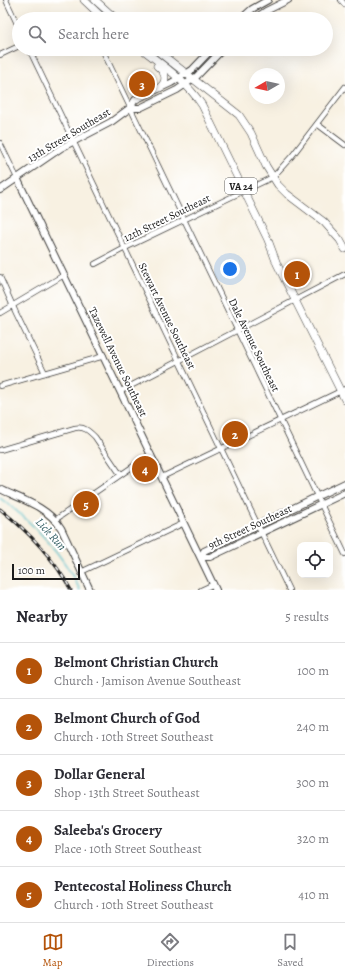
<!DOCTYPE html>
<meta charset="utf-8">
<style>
body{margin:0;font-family:Alegreya,serif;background:#f7f7f7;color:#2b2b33}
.controls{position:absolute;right:12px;bottom:12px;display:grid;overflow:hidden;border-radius:8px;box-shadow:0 4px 16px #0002}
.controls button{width:36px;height:36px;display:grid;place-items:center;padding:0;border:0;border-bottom:1px solid #e1e1e2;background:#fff;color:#2b2b33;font:20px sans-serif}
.compass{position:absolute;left:249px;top:68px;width:36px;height:36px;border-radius:50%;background:#fff;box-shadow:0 4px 16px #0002;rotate:261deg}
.scale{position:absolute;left:12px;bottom:10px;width:68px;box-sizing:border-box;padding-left:4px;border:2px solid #1c1c1c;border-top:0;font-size:11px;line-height:14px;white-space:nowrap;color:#1c1c1c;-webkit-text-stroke:3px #fff;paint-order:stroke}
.you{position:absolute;left:230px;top:269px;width:14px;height:14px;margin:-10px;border:3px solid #fff;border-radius:50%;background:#1a73e8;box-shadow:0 0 0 6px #1a73e833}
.badge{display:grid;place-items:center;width:26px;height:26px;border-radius:50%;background:#b45309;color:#fff;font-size:13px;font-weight:700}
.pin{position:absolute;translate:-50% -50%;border:2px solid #fff;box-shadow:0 1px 4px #0006}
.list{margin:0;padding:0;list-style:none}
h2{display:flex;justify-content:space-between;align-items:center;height:52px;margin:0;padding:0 16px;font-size:17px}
h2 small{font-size:13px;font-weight:400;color:#7c7c81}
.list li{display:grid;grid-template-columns:26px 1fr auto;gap:12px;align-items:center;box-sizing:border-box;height:56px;padding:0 16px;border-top:1px solid #e1e1e2}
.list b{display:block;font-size:15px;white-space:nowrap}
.list p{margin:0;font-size:13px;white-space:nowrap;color:#7c7c81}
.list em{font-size:13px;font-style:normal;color:#7c7c81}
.icon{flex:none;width:22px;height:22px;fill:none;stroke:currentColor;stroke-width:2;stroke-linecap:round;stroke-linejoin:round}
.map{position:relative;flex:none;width:345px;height:590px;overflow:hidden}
.search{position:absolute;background:#fff;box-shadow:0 4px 16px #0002;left:12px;right:12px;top:12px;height:44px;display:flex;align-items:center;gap:10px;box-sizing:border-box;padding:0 14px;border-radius:22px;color:#7c7c81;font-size:15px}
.sheet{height:332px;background:#fff}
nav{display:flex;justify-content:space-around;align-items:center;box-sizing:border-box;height:56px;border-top:1px solid #e1e1e2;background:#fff;font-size:11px;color:#7c7c81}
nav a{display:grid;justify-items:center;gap:2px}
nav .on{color:#b45309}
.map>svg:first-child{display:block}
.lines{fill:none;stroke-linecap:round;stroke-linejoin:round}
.stream{stroke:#55c1ce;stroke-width:1.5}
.street-casing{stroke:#3d3c3a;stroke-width:6}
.secondary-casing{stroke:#3d3c3a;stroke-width:8}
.primary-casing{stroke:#3d3c3a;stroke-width:8}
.street{stroke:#fff;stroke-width:4.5}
.secondary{stroke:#fff;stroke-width:6}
.primary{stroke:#fff;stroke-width:7}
.rail-casing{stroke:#1c1c1c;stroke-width:3}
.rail{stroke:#fff;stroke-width:1.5;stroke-dasharray:4.5;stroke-linecap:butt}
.labels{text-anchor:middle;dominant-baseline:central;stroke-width:4;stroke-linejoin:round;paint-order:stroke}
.shield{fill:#fff;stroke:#606060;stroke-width:1}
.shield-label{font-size:10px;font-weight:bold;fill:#1c1c1c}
.street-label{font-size:11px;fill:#1c1c1c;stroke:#fff}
.water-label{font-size:12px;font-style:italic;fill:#335e63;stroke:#fff}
</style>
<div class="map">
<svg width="345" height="590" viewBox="0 0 345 590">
<rect width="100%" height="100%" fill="#fff"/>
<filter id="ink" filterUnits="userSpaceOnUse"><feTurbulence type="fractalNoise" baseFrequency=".025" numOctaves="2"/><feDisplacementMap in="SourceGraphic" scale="8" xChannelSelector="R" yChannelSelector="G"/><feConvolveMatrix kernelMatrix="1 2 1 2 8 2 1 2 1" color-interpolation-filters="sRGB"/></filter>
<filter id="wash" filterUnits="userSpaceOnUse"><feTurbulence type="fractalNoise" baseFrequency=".012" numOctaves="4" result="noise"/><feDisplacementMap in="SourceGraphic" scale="16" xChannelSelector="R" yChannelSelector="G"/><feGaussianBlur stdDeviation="0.9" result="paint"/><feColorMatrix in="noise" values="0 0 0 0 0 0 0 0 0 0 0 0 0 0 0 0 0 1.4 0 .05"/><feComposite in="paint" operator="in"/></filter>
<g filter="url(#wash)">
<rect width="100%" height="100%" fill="#f8f1e2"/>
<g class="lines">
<path class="stream" d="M0 498C34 523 62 552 80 590"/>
</g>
</g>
<g filter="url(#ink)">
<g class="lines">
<defs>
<g id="street">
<polyline points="6,0 19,28"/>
<polyline points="341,0 345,5"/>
<polyline points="74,19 79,18 84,19"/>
<polyline points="29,49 289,590"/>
<polyline points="102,49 345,554"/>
<polyline points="0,55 19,46"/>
<polyline points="317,124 345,145"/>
<polyline points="0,143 17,178"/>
<polyline points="95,264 125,248 273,177 292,156 345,87"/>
<polyline points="0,277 16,313 45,373"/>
<polyline points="0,313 64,275"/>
<polyline points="0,386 104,356"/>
<polyline points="121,391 345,274"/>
<path d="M0 450 75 428C84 426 89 431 95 437L118 471 121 473"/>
<polyline points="162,477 345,389"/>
<polyline points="55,520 151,454"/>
<polyline points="81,572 184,523"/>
<polyline points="201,590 214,584"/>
</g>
<g id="secondary">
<polyline points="241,19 252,9 268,0"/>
<polyline points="254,19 266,11 288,0"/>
<polyline points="130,108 140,108 177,90 196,77 223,49"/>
<polyline points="17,178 216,590"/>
<polyline points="0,190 61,148 111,122 130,108 135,100 171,83 192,70 212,49"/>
<polyline points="345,483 204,551 201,557 210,557 345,493"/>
<path d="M0 489C21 499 48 507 61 528L90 590"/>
</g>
<g id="primary">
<polyline points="84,0 104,19"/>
<polyline points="95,0 116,19"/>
<path d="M142 49C164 66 187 82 202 105L268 240 277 264 345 400"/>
<polyline points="155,49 239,115 251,133 266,166 278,185 287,194 324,222 340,240 345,249"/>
<path d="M157 66C166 73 168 81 159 88"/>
</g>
</defs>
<use href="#street" class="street-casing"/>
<use href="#secondary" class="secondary-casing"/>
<use href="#primary" class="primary-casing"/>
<use href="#street" class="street"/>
<use href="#secondary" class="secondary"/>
<use href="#primary" class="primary"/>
<defs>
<path id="rail" d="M0 509C29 532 53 557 71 590"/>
</defs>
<use href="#rail" class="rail-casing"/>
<use href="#rail" class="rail"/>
</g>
</g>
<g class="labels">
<rect class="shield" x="225" y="178" width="32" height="16" rx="3"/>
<g class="shield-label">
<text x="241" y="186">VA 24</text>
</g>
<g class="street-label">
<text transform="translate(69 135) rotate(-31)">13th Street Southeast</text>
<text transform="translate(167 218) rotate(-26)">12th Street Southeast</text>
<text transform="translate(167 316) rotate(64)">Stewart Avenue Southeast</text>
<text transform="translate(254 345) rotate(64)">Dale Avenue Southeast</text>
<text transform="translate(118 362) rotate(64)">Tazewell Avenue Southeast</text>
<text transform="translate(250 527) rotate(-25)">9th Street Southeast</text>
</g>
<g class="water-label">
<text transform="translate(51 534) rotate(48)">Lick Run</text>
</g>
</g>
</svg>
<div class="controls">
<button><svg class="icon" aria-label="locate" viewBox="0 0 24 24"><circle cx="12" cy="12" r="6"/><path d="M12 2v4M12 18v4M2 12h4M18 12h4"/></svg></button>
</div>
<svg class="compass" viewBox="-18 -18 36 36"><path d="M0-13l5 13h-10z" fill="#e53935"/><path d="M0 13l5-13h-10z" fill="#7c7c81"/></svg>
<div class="scale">100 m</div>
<div class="you"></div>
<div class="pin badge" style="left:297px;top:274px">1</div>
<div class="pin badge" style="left:235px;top:434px">2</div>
<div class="pin badge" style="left:142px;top:84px">3</div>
<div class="pin badge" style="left:145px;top:469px">4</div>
<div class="pin badge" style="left:86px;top:504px">5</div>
<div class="search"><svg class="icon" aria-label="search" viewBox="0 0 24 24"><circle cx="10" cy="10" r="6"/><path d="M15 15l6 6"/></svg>Search here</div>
</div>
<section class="sheet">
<h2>Nearby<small>5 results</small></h2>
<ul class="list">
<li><span class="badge">1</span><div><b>Belmont Christian Church</b><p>Church · Jamison Avenue Southeast</p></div><em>100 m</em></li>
<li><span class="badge">2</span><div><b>Belmont Church of God</b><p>Church · 10th Street Southeast</p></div><em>240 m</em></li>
<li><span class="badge">3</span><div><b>Dollar General</b><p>Shop · 13th Street Southeast</p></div><em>300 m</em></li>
<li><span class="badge">4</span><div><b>Saleeba's Grocery</b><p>Place · 10th Street Southeast</p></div><em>320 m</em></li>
<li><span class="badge">5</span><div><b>Pentecostal Holiness Church</b><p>Church · 10th Street Southeast</p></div><em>410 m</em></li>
</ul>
</section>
<nav>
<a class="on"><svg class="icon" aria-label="map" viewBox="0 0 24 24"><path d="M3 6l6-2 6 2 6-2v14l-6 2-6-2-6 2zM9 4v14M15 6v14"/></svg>Map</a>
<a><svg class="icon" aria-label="directions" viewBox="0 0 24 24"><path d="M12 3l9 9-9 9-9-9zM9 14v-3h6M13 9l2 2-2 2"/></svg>Directions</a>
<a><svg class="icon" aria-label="saved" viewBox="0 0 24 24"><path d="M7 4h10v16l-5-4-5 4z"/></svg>Saved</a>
</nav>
